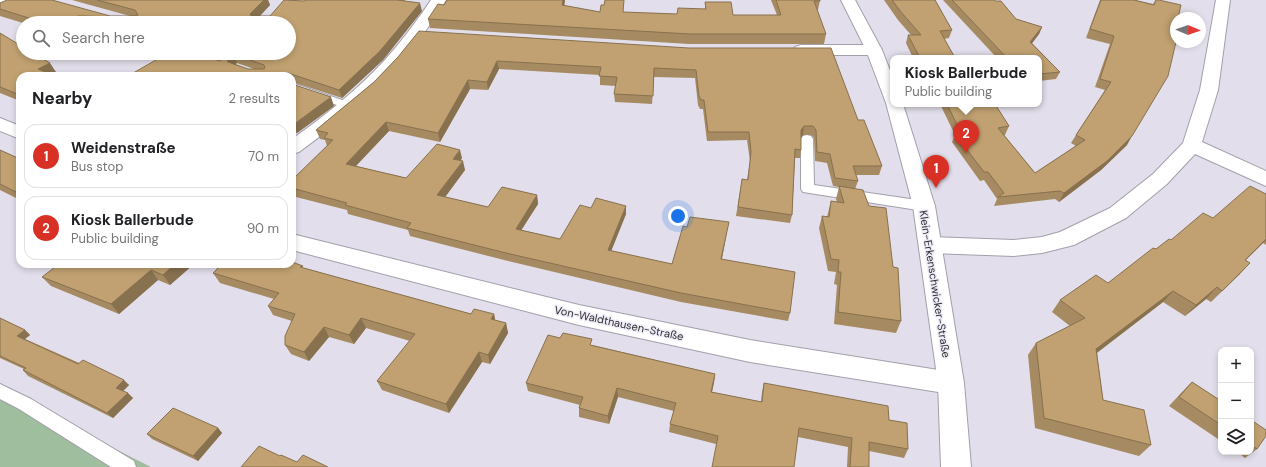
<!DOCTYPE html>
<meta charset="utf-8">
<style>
body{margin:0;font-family:"DM Sans",sans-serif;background:#f2f2f2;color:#202124}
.controls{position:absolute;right:12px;bottom:12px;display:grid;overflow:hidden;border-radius:8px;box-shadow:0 2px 6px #0003}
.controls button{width:36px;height:36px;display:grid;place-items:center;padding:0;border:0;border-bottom:1px solid #e0e0e0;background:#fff;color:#202124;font:20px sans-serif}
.compass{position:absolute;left:1170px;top:12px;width:36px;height:36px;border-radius:50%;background:#fff;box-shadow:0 2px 6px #0003;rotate:92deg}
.you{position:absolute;left:678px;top:216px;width:14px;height:14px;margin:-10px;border:3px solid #fff;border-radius:50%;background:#1a73e8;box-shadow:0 0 0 6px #1a73e833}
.badge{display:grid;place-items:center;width:26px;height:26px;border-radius:50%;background:#d93025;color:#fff;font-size:13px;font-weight:700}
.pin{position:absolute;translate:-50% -33px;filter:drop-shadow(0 1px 2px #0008)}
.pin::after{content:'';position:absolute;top:21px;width:14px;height:12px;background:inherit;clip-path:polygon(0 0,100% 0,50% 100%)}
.popup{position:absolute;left:890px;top:55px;width:152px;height:52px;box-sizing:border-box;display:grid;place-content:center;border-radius:8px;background:#fff;filter:drop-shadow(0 1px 3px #0005);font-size:13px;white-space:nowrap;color:#757577}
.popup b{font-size:15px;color:#202124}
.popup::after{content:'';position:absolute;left:50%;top:100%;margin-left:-8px;border:8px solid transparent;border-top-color:#fff}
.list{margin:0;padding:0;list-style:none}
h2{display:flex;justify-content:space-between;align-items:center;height:52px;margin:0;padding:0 16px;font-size:17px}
h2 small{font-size:13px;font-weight:400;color:#757577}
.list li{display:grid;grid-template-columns:26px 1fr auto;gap:12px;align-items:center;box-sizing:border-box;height:64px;margin:0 8px 8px;padding:0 8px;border:1px solid #e0e0e0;border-radius:12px}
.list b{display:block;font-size:15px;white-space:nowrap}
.list p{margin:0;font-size:13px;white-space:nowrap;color:#757577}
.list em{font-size:13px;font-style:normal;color:#757577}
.icon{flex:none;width:22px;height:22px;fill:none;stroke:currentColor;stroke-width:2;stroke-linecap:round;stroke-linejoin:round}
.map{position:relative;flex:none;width:1266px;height:467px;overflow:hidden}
.search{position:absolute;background:#fff;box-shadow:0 2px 6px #0003;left:16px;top:16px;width:280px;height:44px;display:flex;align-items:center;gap:10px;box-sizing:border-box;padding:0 14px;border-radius:22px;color:#757577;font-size:15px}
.panel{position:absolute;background:#fff;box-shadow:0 2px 6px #0003;left:16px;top:72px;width:280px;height:196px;border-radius:12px}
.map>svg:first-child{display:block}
.green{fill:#9ebe9e}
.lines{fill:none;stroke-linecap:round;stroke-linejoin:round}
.service-casing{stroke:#a39fab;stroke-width:2}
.minor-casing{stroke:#a39fab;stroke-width:2}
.tertiary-casing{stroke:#a39fab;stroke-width:2}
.service{fill:#fff;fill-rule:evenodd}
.minor{fill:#fff;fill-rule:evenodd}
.tertiary{fill:#fff;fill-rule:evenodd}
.wall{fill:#a68a61;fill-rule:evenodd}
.shaded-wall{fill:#87714f}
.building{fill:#c1a171;stroke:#87714f;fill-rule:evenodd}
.labels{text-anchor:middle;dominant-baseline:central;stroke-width:3;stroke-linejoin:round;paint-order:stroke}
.street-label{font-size:11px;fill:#2e2d32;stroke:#efecf8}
</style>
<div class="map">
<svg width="1266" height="467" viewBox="0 0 1266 467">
<rect width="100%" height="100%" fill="#e2deeb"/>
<polygon class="green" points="0,391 151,467 0,467"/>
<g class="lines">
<defs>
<g id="service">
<polygon points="292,83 351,103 353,105 351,107 343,107 292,90"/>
<polygon points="807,135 811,136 813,139 814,185 924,201 929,203 931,206 929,209 924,211 803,192 801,189 801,139 803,136"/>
<polygon points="0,384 31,399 134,461 136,467 111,467 19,409 0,399"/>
</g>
<g id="minor">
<polygon points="0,0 13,0 11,3 0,8"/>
<path d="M431 0H446C431 24 415 47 396 69 367 100 333 127 299 152L292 154V139C325 116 357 90 384 61 401 42 417 21 431 0Z"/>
<polygon points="1216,0 1230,0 1218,90 1202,142 1266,171 1266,186 1195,154 1167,184 1126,218 1074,245 1042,253 1014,256 930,253 922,251 919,245 922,239 930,237 1014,240 1042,237 1060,232 1110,208 1153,174 1183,143 1200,90"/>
<polygon points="801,45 874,45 880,47 882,50 880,53 874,55 801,55 795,53 793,50 795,47"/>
<polygon points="0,118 20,126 20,139 0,131"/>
<polygon points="292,234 579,305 750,340 951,372 960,375 964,383 960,391 951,394 750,362 579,325 292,250"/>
</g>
<polygon id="tertiary" points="841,0 855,0 882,50 893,78 893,104 903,104 935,206 964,383 971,467 941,467 938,383 913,206 886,103 866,50"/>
</defs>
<use href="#service" class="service-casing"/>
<use href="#minor" class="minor-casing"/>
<use href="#tertiary" class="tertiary-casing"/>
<use href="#service" class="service"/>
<use href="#minor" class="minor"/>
<use href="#tertiary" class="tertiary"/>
</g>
<g class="wall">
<path d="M72 0H268L270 5 260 16H270L306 0H405V1L422 11 383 60 342 98 292 82V76H128L220 61 289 23H23L0 16V3L110 16H130ZM237 63 254 69H248L235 64Z"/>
<polygon points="447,0 565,0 564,6 600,12 677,14 705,9 705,2 733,15 777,15 771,0 820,0 818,10 817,10 826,34 824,44 689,44 430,28 428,19 444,5"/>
<polygon points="884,0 935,0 952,30 949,38 944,39 956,58 913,58 906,43 908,35 911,35 898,20"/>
<polygon points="943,0 994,0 1016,19 1042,27 1039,34 1032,43 1060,72 1056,79 1039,81 1039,58 997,58"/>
<polygon points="1100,0 1134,0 1153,4 1155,0 1127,145 1101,170 1059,202 1055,199 994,206 997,199 984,180 980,181 952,142 955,135 940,104 995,104 1009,126 1005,135 1004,135 1035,173 1076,146 1071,143 1076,135 1105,90 1095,87 1110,44 1086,38"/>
<polygon points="0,33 56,72 20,76 20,101 0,93"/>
<polygon points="689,48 858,120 882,166 879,175 856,175 858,181 855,189 869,206 893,267 901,321 896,333 834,324 837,285 834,284 836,272 828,271 819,228 822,216 827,217 831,201 837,202 836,199 839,187 833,186 827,163 815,161 814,138 811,135 803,135 801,136 801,150 800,158 795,158 792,215 790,223 736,216 742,179 747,180 750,161 747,140 707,141 703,109 700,109 698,105 695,78 654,77 652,104 635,103 615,102 614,94 616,86 600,85 600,75 499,69 488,90 470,89 440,142 389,131 356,166 406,178 462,158 461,160 465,170 445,197 488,207 537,195 538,204 521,230 560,239 591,208 626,214 611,251 672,264 687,227 727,231 722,259 790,313 788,321 681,302 508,261 410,236 408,230 348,214 347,210 292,196 292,180 327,146 325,140 320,139 316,130 374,82 398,57"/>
<polygon points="292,84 334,106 297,133 292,132"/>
<polygon points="0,150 20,159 20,200 0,190"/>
<polygon points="1266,194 1266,245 1263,243 1245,260 1250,263 1211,302 1206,299 1185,316 1163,302 1097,353 1103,400 1151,445 1139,456 1035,428 1028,355 1036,343 1070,326 1052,312 1060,300 1108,283 1156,249 1171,240 1213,218"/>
<polygon points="194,264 170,285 158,280 119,314 51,286 42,277"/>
<polygon points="304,268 471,314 494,314 495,320 506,323 508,333 490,364 482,362 449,413 382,390 377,381 410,341 366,328 354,344 329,337 309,361 291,354 285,345 292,321 273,315 268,306 274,299 220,283 213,273"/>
<polygon points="0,318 25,330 30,335 25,339 129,385 123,391 133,398 113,418 28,376 23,370 24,369 0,358"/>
<polygon points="592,345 715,374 712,392 761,402 762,392 764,383 889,420 908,449 904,458 869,451 869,467 847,467 848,447 798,437 716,444 669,432 670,424 674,411 618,397 609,424 579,417 579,408 580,405 528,391 526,383"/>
<polygon points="1192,382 1221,401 1221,441 1169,406 1182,392"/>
<polygon points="1251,420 1257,449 1245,458 1237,452 1251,452"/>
<polygon points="218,428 222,433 198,461 152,439 147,434"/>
</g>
<g class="shaded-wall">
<polygon points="264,0 268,0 270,5 256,20 253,20 250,14"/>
<polygon points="563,0 565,0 563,14 562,5"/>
<polygon points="420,3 422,11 383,60 342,98 339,90"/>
<polygon points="78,16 82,23 77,23"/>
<polygon points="1042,27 1039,34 1027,50 1030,42"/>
<polygon points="233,54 237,63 231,67 226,58"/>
<polygon points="497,61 499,69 488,90 487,82"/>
<polygon points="50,63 56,72 47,76 38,69"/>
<polygon points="468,80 470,89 440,142 438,133"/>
<polygon points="331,97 334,106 297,133 293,125"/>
<polygon points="386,122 389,131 350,172 346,164"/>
<polygon points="804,126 803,135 800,139 801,130"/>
<polygon points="1132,136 1127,145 1101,170 1059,202 1064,193"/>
<polygon points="460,150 462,158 455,167 453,159"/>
<polygon points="463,161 465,170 440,204 437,195"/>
<polygon points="537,195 538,204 517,237 516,229"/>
<polygon points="626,206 626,214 608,259 608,250"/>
<polygon points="729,222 727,231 720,268 721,259"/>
<polygon points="1266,239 1266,240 1234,272 1245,260"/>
<polygon points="1250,263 1239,275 1211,302"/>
<polygon points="175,264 194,264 170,285 163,275"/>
<polygon points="151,270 158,280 119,314 111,304"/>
<polygon points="1217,287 1206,299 1185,316 1196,305"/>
<polygon points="1173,291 1163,302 1087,360 1096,349"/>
<polygon points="494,314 496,324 491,319"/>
<polygon points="361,318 366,328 354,344 349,335"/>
<polygon points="506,323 508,333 490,364 488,355"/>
<polygon points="324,327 329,337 309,361 304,352"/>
<polygon points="25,330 30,335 22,341 17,336"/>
<polygon points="479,352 482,362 449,413 446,404"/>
<polygon points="715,374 714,383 710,400 711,392"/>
<polygon points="124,380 129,385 121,393 116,388"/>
<polygon points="617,388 618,397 609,424 608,416"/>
<polygon points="128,393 133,398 113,418 107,413"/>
<polygon points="218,428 222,433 198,461 193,456"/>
</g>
<g class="building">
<path d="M7 0H52L110 16H136L138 15 135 10 97 0H264L250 14 251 16H270L284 0 305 1 306 0H397L420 3 380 51 339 90 288 73V76H128L168 53H196L220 61 229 53H289V23H261L265 20 78 16 77 23H45L0 9V3ZM233 54 264 65 265 68 263 69H248L228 62 226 58Z"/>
<polygon points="447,0 563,0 562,5 600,12 601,5 604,5 605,0 624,0 623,12 677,14 678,8 706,9 705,2 731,2 733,15 781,15 776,0 820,0 820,1 814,1 826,34 690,34 428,19 438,4 444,5"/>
<polygon points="892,0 935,0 952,30 940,31 955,58 920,58 908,35 921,35 901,12"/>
<polygon points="952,0 994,0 995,1 1001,1 1016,19 1042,27 1030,42 1060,72 1039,74 1039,58 1007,58"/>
<polygon points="1101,0 1134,0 1154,5 1156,0 1159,0 1181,5 1178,18 1179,18 1176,18 1176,42 1168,76 1132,136 1107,161 1064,193 1060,191 998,197 1004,193 988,172 984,172 955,134 961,133 947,104 995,104 1009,126 998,128 1035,173 1085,140 1076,135 1111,82 1100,79 1114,36 1090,29"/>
<polygon points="419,31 689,48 831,48 858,120 864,120 882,166 853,166 858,181 835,178 830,154 817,152 816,130 813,126 804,126 801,130 801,150 795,149 792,215 738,207 742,179 748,180 751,152 749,132 708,132 704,100 701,100 699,96 696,70 654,68 653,96 635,95 614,94 617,77 599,76 601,67 497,61 487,82 468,80 438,133 386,122 346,164 406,178 437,144 460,150 453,159 463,161 437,195 488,207 502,187 537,195 516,229 560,239 580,205 591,208 596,198 626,206 608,250 672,264 683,226 687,227 690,217 729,222 721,259 795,272 790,313 681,293 506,253 407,228 411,223 345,205 347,203 292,188 292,180 333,140 324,138 328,133 316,130 374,82 398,57"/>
<polygon points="0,33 23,47 23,53 33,53 50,63 38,69 55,76 20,76 20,95 0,87"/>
<polygon points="292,84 331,97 293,125 292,124"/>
<polygon points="0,150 20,159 20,194 0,184"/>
<polygon points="839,186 863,190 869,206 886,208 893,267 898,268 901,321 838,312 841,272 838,272 839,260 831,259 822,216 829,217 831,201 844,203"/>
<polygon points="1250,186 1266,194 1266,239 1245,260 1250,263 1222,291 1217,287 1196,305 1173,291 1096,349 1103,400 1144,410 1151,445 1044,418 1036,343 1085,318 1060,300 1096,275 1108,283 1153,248 1156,249 1169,239 1171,240 1203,213 1213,218"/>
<polygon points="292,262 303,266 300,267 471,314 474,309 494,314 491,319 506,323 488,355 479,352 446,404 377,381 415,334 361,318 349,335 324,327 304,352 285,345 285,336 295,314 268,306 279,293 213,273 222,264 292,264"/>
<polygon points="59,264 175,264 163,275 151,270 111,304 42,277"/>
<polygon points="0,318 25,330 17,336 78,364 83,360 124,380 116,388 128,393 107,413 23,370 26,368 0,356"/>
<polygon points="563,333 592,339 590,345 715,374 711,392 762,402 764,383 888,406 889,420 907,423 908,449 869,442 869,467 850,467 852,438 799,428 794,467 712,467 718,436 670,424 676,403 617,388 608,416 579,408 583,397 526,383 548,335 560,338"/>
<polygon points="1192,382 1221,401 1221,425 1179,397"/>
<polygon points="173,408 218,428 193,456 147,434"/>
<polygon points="1251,420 1266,430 1266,436 1257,449 1251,445"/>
<polygon points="259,446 280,456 281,455 297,462 303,455 328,467 241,467"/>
</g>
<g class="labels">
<g class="street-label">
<text transform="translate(935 284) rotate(81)">Klein-Erkenschwicker-Straße</text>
<text transform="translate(619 323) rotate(12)">Von-Waldthausen-Straße</text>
</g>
</g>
</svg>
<div class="controls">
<button>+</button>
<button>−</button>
<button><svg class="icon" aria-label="layers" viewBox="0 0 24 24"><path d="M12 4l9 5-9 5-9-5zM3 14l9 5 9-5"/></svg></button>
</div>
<svg class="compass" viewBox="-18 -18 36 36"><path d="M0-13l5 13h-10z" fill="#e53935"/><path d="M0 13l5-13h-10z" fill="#757577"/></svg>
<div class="you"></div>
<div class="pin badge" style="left:936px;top:188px">1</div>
<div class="pin badge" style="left:966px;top:153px">2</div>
<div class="popup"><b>Kiosk Ballerbude</b>Public building</div>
<div class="search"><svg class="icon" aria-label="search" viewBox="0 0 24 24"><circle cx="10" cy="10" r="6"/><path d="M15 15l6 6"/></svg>Search here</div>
<section class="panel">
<h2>Nearby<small>2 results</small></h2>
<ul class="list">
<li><span class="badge">1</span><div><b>Weidenstraße</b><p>Bus stop</p></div><em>70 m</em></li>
<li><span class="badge">2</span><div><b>Kiosk Ballerbude</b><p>Public building</p></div><em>90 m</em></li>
</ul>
</section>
</div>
